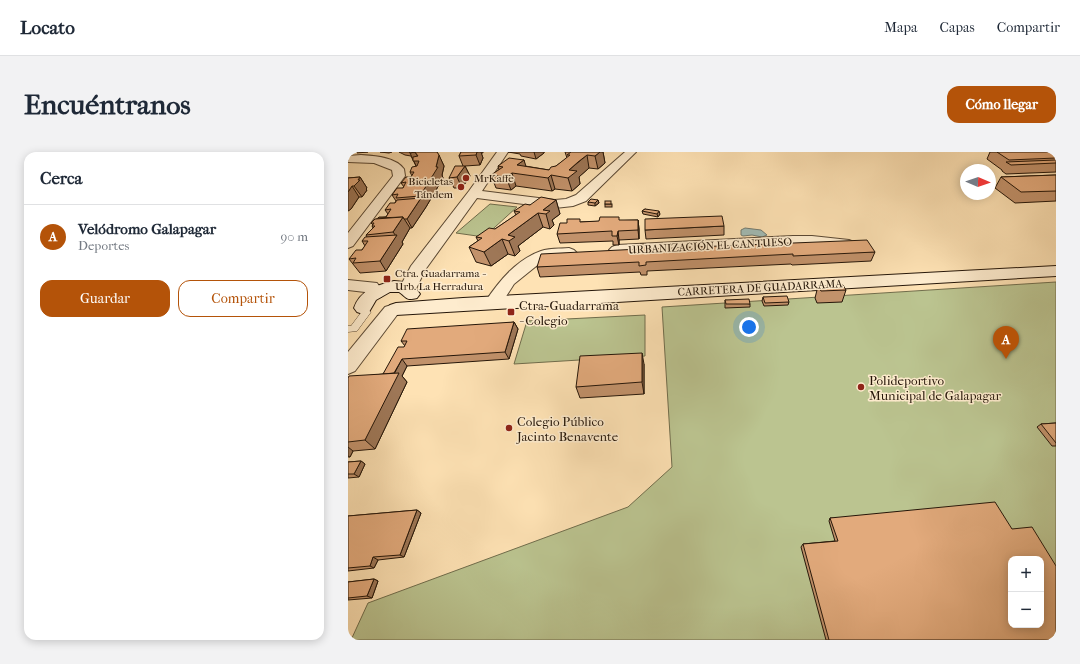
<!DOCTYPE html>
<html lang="es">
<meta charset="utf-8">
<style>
body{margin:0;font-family:"IM FELL French Canon",serif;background:#f2f2f3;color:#1f2937}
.controls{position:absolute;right:12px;bottom:12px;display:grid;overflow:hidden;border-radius:8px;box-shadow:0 2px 10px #0003}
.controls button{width:36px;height:36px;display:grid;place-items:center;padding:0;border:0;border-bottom:1px solid #e0e1e3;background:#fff;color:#1f2937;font:20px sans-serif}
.compass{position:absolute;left:612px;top:12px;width:36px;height:36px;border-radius:50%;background:#fff;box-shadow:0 2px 10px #0003;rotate:92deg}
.you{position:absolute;left:401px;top:175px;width:14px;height:14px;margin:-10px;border:3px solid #fff;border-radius:50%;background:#1a73e8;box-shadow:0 0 0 6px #1a73e833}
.badge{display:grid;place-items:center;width:26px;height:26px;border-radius:50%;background:#b45309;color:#fff;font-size:13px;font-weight:700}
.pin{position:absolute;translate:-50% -33px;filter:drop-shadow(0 1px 2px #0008)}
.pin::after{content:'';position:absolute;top:21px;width:14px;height:12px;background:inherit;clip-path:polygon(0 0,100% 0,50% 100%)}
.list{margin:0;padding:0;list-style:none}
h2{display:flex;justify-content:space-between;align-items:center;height:52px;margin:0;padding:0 16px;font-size:17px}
h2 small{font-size:13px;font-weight:400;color:#747a83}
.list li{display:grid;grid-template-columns:26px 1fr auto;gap:12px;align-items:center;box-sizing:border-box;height:64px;padding:0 16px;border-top:1px solid #e0e1e3}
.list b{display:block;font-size:15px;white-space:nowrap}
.list p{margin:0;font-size:13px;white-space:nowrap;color:#747a83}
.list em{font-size:13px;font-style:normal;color:#747a83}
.actions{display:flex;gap:8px;padding:12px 16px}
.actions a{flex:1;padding:9px 0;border:1px solid #b45309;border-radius:12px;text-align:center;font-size:14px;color:#b45309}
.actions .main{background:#b45309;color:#fff}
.map{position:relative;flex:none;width:708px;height:488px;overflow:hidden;border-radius:12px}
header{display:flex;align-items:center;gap:24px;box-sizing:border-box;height:56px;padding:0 20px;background:#fff;border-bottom:1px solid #e0e1e3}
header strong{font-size:19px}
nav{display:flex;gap:22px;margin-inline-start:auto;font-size:14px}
.intro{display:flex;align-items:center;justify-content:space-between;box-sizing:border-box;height:96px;padding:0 24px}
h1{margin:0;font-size:28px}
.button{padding:10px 18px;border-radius:12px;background:#b45309;color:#fff;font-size:14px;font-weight:700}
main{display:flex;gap:24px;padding:0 24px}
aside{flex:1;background:#fff;border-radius:12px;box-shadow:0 2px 10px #0003}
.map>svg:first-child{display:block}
.green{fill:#bbc490;stroke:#706d4c;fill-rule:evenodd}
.water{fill:#a2bcb6;stroke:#707a71}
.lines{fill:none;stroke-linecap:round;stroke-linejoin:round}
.lane-casing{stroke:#5b4934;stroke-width:1}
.street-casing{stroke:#5b4934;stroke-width:2}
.secondary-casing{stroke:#251609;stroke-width:2}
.lane{fill:#feecce;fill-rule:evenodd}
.street{fill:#feecce;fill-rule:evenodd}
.secondary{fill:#feecce;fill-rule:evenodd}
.wall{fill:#c2926b;stroke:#251609}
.shaded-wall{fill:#9e7757;stroke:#251609}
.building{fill:#e2aa7c;stroke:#251609;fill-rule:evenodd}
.poi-dot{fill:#8f2418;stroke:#feecce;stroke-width:1.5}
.labels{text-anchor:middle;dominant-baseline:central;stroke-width:3;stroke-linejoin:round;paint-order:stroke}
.far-poi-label{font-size:11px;fill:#251609;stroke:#feecce;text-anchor:start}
.far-street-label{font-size:11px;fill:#251609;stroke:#feecce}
.poi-label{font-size:13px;fill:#251609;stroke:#feecce;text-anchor:start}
</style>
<header>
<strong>Locato</strong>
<nav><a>Mapa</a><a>Capas</a><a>Compartir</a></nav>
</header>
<div class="intro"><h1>Encuéntranos</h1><a class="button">Cómo llegar</a></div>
<main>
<aside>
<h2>Cerca<small></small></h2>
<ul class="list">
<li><span class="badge">A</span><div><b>Velódromo Galapagar</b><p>Deportes</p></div><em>90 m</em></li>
</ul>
<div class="actions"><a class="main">Guardar</a><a>Compartir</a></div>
</aside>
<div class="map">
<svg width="708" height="488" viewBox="0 0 708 488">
<rect width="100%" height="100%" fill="#fee2b4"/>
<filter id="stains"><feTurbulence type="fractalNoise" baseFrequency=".005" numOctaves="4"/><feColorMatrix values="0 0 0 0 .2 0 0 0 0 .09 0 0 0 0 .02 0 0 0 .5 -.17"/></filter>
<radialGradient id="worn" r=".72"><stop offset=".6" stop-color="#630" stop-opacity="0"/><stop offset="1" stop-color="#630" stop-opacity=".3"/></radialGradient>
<g class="green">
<polygon points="142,52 169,55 136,85 108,81"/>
<path d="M708 130V488H3L20 451 280 355 324 315 314 155ZM663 407H693V473H663Z"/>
<polygon points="297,163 297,204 166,212 179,169"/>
</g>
<polygon class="water" points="397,76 413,78 419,83 414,85 404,83 395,84 393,83 393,78"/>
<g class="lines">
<defs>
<polygon id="lane" points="18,157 23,160 9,179 0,180 0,174 3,174 15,158"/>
<g id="street">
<polygon points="149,0 160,0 134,39 207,48 218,47 228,43 277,0 288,0 238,49 225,54 207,56 129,46 77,118 66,141 60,142 54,141 51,137 63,114 121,39"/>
<path d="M13 3C27 4 47 5 56 17L57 24 5 94 0 96V81L45 24 44 18 26 11 0 10V4Z"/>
<polygon points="445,84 464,84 501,88 506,90 509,93 506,96 501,98 464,94 445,94 269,103 264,101 261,98 264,95 269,93"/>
<path d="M221 96 226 98 229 101 226 104 202 107 192 111 166 132 152 154 146 156 140 154 137 150C151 129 168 108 193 99 202 96 212 97 221 96Z"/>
<polygon points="0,128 29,131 36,141 33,145 27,146 21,145 17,140 0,138"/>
<polygon points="43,153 49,155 52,159 7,219 0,222 0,200 37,155"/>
</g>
<g id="secondary">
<polygon points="708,114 708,124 48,163 42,161 39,157 42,153 48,151 115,146"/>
<path d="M46 129C59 130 64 131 72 142L69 146C57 149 59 145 51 140H42L28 148 21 160 15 162 9 160 6 156C12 138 29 133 46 129Z"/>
</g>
</defs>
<use href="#lane" class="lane-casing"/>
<use href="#street" class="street-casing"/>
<use href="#secondary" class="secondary-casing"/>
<use href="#lane" class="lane"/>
<use href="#street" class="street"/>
<use href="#secondary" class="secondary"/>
</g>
<g class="wall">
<polygon points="9,0 20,0 9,1"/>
<polygon points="32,0 44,0 41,1"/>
<polygon points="51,0 89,0 96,14 94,23 95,26 78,55 64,76 62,76 54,90 55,92 38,119 12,121 1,107 14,98 17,94 14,89 19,85 18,83 25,76 24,74 25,73 23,71 30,66 38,65 40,62 37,58 47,51 48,49 44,43 55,36 56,35 53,31 63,25 64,24 62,20 68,14 63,4 57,3"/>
<polygon points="113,0 135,0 135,1 133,1 135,6 132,13 117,14 122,24 114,36 106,36 101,26 115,14 111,4"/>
<polygon points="160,0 196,0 196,1 188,7 173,4 172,2"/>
<polygon points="217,0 255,0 257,11 250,17 241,16 233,23 231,25 232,32 224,39 207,37 204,39 168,34 163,38 148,36 143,23 151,18 150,14 176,8 177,14 201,18 208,14 219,6"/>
<polygon points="642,0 708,0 708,20 658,22 654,19 654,18 639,7"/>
<polygon points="708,23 708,49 667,51 647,36 653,25"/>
<polygon points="12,25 19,36 18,37 19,38 14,45 11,45 3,57 0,59 0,26"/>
<polygon points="208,48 212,62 204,68 206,73 202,77 195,75 170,94 172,99 167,104 160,102 143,114 128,110 121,95 130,89 128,85 147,77 168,63 166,59 182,53"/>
<polygon points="250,48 251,51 247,54 240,53 240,50"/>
<rect x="257" y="52" width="7" height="3"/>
<polygon points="297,57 312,62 310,65 295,62 294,59"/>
<polygon points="290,68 291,77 291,87 271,88 271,93 265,93 265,89 212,91 209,82 233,70"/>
<polygon points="376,74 376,83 298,87 297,78"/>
<polygon points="298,92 298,97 527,100 523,109 444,113 443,112 299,119 299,123 293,123 292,120 192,125 189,115 292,97"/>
<polygon points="470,134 498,138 494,150 469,151 467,146"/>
<polygon points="415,145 441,150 440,153 416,154 414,149"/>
<polygon points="377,148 402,152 402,155 377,156"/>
<polygon points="166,170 170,177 161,207 59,214 54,224 59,230 27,297 5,299 2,305 0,305 0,226 35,222 56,195 57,194 53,189"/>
<polygon points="296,212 296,242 232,246 228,235"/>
<polygon points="708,271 708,294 704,294 689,275 693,272"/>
<polygon points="13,309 17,312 11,325 0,326 0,310"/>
<polygon points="69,358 73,361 56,405 30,408 26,416 0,419 0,364"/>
<polygon points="482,366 664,377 708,488 478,488 453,395 455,392 487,389 481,369"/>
<polygon points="26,427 30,429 24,446 0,448 0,430"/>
</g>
<g class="shaded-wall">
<polygon points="67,0 73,10 71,20 62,1"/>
<polygon points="129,0 133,0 135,6 132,13 128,3"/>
<polygon points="186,0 196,0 196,1 188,7"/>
<polygon points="252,0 255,0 257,11 250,17 247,4"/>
<polygon points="91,3 96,14 94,23 95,26 78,55 64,76 59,67 73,46 72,44 88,15"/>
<polygon points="239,3 241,16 231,25 232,32 224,39 220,26 221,18"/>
<polygon points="176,8 180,21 169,13"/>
<polygon points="117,14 122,24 114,36 109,25"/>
<polygon points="164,21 168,34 163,38 158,25"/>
<polygon points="203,23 207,37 204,39 200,26"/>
<polygon points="12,25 19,36 18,37 19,38 14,45 6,34"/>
<polygon points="4,34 11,45 3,57 0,59 0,40"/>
<polygon points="208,48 212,62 204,68 206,73 202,77 198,62 195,58"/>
<polygon points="250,48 251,51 247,54 247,51"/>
<polygon points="311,59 312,62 310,65 309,62"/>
<polygon points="190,61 195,75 170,94 172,99 167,104 161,89 160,83"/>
<polygon points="55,65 62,76 54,90 55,92 38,119 32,109 48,84 45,80"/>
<polygon points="290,68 291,77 291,87 290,78"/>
<polygon points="270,79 271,88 271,93 269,84"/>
<polygon points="154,87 160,102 143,114 136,100"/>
<polygon points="166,170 170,177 161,207 157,200"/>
<polygon points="294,201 296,212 296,242 294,230"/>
<polygon points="54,207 59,214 54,224 59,230 27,297 17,288 45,224"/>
<polygon points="0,295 5,299 2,305 0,304"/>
<polygon points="13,309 17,312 11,325 6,322"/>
<polygon points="69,358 73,361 56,405 52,403"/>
<polygon points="25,405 30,408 26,416 22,414"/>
<polygon points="26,427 30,429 24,446 19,444"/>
</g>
<g class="building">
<polygon points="61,0 89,0 91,3 88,15 90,15 72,44 48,46 50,42 44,43 49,36 55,36 58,30 53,31 58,25 63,25 66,20 62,20 64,15 69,14 71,9 65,9 65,5 70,4 67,0 62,1"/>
<polygon points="113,0 129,0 128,3 111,4"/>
<polygon points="223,0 252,0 247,4 239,3 230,10 221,18 229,19 220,26 203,23 200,26 164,21 158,25 143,23 155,15 150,14 161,6 176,8 169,13 201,18 203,15 208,14 222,3 219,3"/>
<polygon points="649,0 708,0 708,6 661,8"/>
<polygon points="708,8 708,11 663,13 658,10"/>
<polygon points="107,14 117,14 109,25 101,26"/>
<polygon points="708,23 708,39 673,40 653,25"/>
<polygon points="12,25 10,28 12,28 6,34 4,34 0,40 0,26"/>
<polygon points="193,45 208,48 195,58 202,59 198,62 190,61 160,83 167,85 161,89 154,87 136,100 121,95 134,86 128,85 141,76 147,77 172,60 166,59 177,52 182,53"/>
<polygon points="73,46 59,67 56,67 55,65 30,66 31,65 38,65 43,57 37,58 42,51 47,51 49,48"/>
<polygon points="243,47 250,48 247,51 240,50"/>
<rect x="257" y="49" width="6" height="3"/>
<polygon points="297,57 311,59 309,62 294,59"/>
<polygon points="374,64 376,74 297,78 297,67"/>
<polygon points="55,65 45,80 18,83 27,74 24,74 26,71 23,71 27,67"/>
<polygon points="252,65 271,65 271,68 290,68 290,78 270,79 269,84 264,84 264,79 209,82 212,71 219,71 219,67 232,67 232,70 251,69"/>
<polygon points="49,83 32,109 5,111 8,106 1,107 8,98 14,98 20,89 14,89 17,85"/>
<polygon points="519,88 527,100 445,104 445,102 298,110 298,113 291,114 291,110 189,115 193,102 292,97 292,92 298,92 298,97"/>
<polygon points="495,133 498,138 473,139 470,134"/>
<polygon points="439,144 441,150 417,151 415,145"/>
<polygon points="401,147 402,152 378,152 377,148"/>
<polygon points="166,170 157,200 54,207 46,221 35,222 50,195 56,195 59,189 53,189 59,177"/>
<polygon points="294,201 294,230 228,235 232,204"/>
<polygon points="51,221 17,288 0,290 0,226 1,224"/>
<polygon points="708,271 708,291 693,272"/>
<polygon points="13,309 6,322 0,322 0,310"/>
<path d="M647 350 664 377 684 375 708 414V488H481L455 392 490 389 482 366ZM663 407H693V473H663Z"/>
<polygon points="69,358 52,403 25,405 22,414 0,416 0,364"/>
<polygon points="26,427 19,444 0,446 0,430"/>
</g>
<g class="poi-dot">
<circle cx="118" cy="26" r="4"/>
<circle cx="113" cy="35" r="4"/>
<rect x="35" y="123" width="8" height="8" rx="2"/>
<rect x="159" y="156" width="8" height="8" rx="2"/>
<circle cx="513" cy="235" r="4"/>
<circle cx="161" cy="276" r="4"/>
</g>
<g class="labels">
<g class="far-poi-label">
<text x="126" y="26">MrKaffe</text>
<text x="105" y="29" text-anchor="end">Bicicletas<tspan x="105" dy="13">Tándem</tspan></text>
<text x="47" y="121">Ctra. Guadarrama -<tspan x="47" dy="13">Urb. La Herradura</tspan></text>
</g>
<g class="far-street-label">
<text transform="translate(362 94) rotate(-3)">URBANIZACIÓN EL CANTUESO</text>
<text transform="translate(412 136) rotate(-3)">CARRETERA DE GUADARRAMA</text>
</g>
<g class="poi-label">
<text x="171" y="153">Ctra. Guadarrama<tspan x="171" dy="15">- Colegio</tspan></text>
<text x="521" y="228">Polideportivo<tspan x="521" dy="15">Municipal de Galapagar</tspan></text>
<text x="169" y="269">Colegio Público<tspan x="169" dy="15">Jacinto Benavente</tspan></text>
</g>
</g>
<rect width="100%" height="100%" filter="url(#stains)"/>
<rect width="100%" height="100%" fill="url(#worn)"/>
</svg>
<div class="controls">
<button>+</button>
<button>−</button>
</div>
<svg class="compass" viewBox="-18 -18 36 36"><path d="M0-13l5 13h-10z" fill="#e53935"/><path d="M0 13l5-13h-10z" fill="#747a83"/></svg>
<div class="you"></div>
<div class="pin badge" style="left:658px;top:207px">A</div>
</div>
</main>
